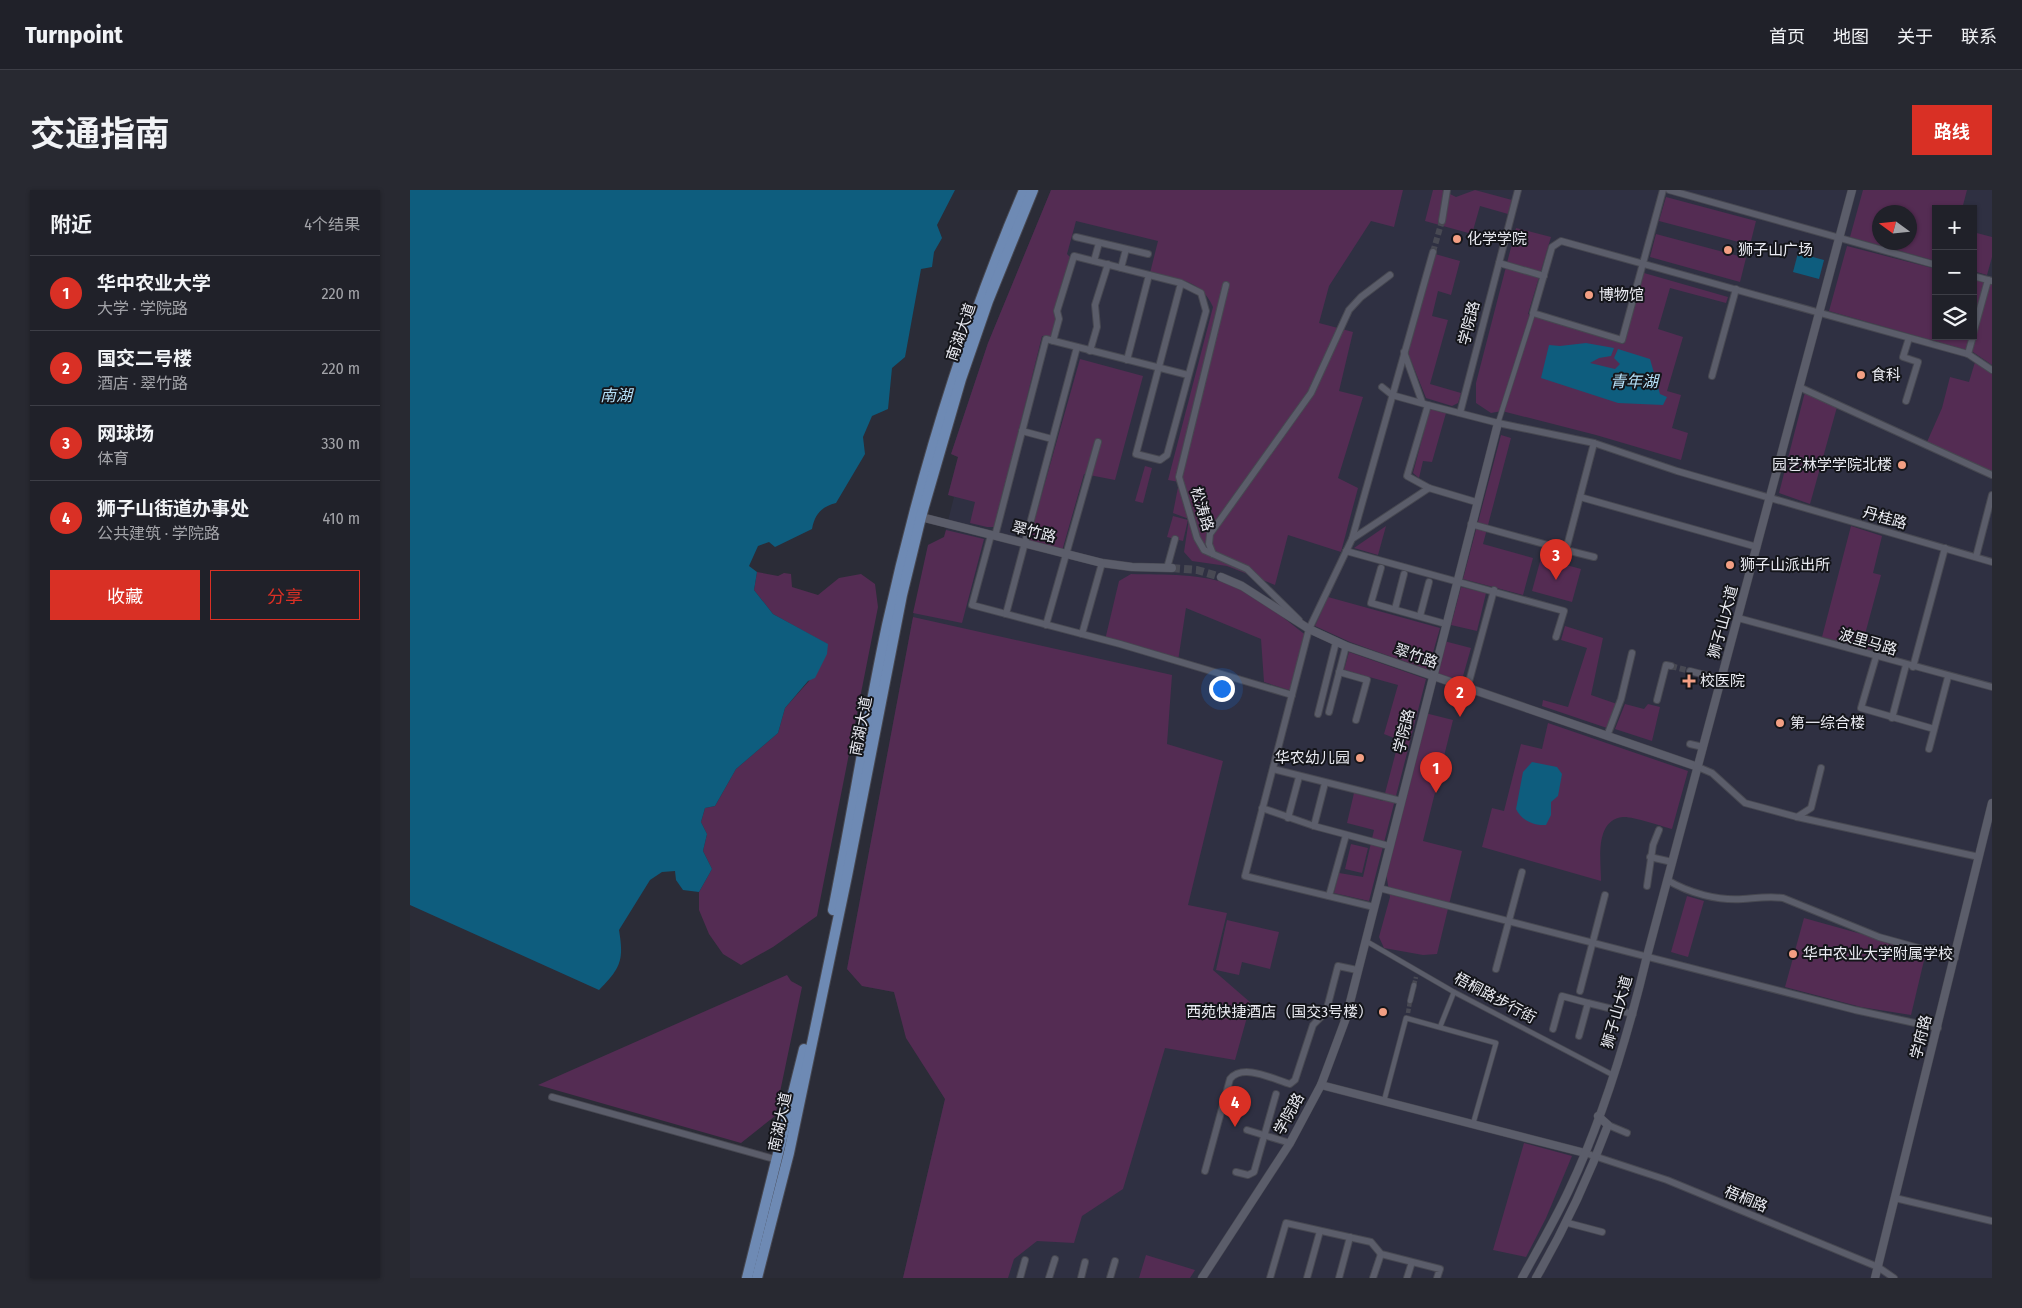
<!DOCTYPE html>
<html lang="zh">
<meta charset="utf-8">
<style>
body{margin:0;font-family:"Fira Sans Condensed","Noto Sans SC",sans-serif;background:#282931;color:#f1f3f6}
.controls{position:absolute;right:15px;top:15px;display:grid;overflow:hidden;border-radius:0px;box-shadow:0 1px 4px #0004}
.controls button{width:45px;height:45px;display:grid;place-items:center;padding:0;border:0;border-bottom:1px solid #3d3e46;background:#202129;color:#f1f3f6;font:25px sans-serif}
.compass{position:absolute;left:1462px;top:15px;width:45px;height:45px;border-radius:50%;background:#202129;box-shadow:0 1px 4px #0004;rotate:285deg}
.you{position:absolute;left:811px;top:498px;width:18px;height:18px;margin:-12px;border:4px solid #fff;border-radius:50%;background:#1a73e8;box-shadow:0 0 0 8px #1a73e833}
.badge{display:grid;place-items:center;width:32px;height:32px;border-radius:50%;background:#d93025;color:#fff;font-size:16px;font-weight:700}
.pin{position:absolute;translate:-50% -41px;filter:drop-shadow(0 1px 2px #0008)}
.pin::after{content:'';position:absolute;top:26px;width:18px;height:15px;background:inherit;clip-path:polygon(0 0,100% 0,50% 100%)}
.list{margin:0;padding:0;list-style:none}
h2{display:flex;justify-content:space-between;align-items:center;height:65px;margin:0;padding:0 20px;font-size:21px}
h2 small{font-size:16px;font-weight:400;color:#a2a3a8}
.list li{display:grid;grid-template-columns:32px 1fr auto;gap:15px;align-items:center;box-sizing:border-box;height:75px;padding:0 20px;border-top:1px solid #3d3e46}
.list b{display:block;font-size:19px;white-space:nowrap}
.list p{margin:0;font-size:16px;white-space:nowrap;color:#a2a3a8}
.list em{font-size:16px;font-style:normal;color:#a2a3a8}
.actions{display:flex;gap:10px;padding:15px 20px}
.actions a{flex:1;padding:11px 0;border:1px solid #d93025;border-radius:0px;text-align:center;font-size:18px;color:#d93025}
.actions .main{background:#d93025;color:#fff}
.icon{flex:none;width:28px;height:28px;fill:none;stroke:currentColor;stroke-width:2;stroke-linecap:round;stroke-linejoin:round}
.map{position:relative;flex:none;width:1582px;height:1088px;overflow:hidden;border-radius:0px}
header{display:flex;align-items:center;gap:30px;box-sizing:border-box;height:70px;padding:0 25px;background:#202129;border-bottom:1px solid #3d3e46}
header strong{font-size:24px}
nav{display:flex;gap:28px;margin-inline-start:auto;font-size:18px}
.intro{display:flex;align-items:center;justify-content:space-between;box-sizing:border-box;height:120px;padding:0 30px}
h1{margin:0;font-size:35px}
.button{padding:12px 22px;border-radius:0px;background:#d93025;color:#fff;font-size:18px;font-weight:700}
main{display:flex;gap:30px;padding:0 30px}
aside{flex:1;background:#202129;border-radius:0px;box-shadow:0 1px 4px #0004}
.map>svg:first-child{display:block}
.built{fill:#2f3042;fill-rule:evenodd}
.green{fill:#542c53;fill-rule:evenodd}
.water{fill:#0e5d7e}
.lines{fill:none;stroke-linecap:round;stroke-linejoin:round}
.pedestrian-tunnel{stroke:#484953;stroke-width:4.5;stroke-dasharray:4.5 2;stroke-linecap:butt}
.minor-tunnel{stroke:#484953;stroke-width:6;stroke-dasharray:6 3;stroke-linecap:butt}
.tertiary-tunnel{stroke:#484953;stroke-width:8;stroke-dasharray:8 4;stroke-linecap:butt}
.pedestrian-casing{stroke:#474851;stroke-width:6}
.minor-casing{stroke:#474851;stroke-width:8}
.tertiary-casing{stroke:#474851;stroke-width:9}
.primary-casing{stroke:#474851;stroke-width:12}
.pedestrian{stroke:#5b5d6a;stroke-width:4.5}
.minor{stroke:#5b5d6a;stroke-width:6}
.tertiary{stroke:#5b5d6a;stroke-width:8}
.primary{stroke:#6e8ab4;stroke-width:10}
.poi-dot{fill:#f39f83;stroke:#14151a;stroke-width:2}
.labels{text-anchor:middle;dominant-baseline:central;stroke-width:4;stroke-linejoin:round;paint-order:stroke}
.poi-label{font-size:15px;fill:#eaebf2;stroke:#14151a;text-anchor:start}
.street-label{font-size:15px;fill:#eaebf2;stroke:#14151a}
.water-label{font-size:16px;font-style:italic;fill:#b5e0f8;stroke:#14151a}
</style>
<header>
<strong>Turnpoint</strong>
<nav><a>首页</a><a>地图</a><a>关于</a><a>联系</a></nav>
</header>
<div class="intro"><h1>交通指南</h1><a class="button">路线</a></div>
<main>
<aside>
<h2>附近<small>4个结果</small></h2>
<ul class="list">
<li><span class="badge">1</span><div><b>华中农业大学</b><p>大学 · 学院路</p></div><em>220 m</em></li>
<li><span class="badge">2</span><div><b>国交二号楼</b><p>酒店 · 翠竹路</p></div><em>220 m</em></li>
<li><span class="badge">3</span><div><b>网球场</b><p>体育</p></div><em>330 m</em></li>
<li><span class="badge">4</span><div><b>狮子山街道办事处</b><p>公共建筑 · 学院路</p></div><em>410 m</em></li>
</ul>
<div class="actions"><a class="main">收藏</a><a>分享</a></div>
</aside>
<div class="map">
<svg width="1582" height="1088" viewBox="0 0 1582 1088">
<rect width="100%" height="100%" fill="#2b2c37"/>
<path class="built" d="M641 0H1582V1088H493L535 909 496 846 484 802 452 796 437 779 503 427 518 355 534 347 544 307 538 305 548 267 541 264 578 153ZM1526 19H1563V146H1526ZM1470 22H1500V52H1470Z"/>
<g class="green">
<path d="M641 0H993L984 37 961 31 919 96 909 133 943 142 929 201 953 207 928 288 948 298 931 362 878 345 865 395 817 376 782 371 774 362 779 329 763 323 769 292 758 290 803 117C791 89 767 89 740 83L748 51 666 31 657 64 660 67 644 121 647 128 641 148 632 146 585 337H577L560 333 565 312 538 305 548 267 541 264 578 153Z"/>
<polygon points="1023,0 1032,0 1046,7 1065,0 1102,10 1098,24 1070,16 1062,44 1015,31"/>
<path d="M1453 0H1557L1552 19H1526V71L1440 47ZM1500 22V52H1470V22Z"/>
<polygon points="1256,7 1346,31 1340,55 1249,31"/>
<polygon points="1106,38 1141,47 1118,124 1214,154 1234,83 1318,107 1316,113 1260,98 1248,139 1273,147 1257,201 1271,205 1262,238 1278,243 1271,270 1186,245 1092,221 1081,223 1066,213 1066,193"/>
<polygon points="1563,42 1582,47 1582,67 1577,85 1563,81"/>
<polygon points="1246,44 1336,68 1330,92 1240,67"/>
<polygon points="1437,56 1526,79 1526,146 1563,146 1563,89 1582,94 1582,175 1563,162 1419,121"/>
<polygon points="1025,64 1050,71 1041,105 1028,101 1022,126 1038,130 1020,194 1051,203 1048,213 1042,216 1016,208 998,163"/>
<polygon points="670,169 733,186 705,290 674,284 652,361 618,353"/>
<polygon points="1565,172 1582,183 1582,282 1517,252 1532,218 1540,187 1559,192"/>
<polygon points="1395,202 1427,217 1400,314 1369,303"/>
<polygon points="1020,219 1036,223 1022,272 1013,271 1009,288 1003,283"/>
<polygon points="1091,245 1101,248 1073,354 1123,368 1113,405 1053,389"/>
<polygon points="735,276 742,278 733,313 725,311"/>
<polygon points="763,326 778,330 773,351 757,347"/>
<polygon points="976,336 968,365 944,358"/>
<polygon points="1441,336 1472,346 1463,383 1471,385 1454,448 1463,451 1461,460 1412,447"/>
<polygon points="536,340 574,349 552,433 503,423 518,355 534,347"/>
<polygon points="1131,368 1171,379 1162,412 1122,401"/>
<polygon points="347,382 368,386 374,383 381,384 382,397 408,405 429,388 451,384 465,394 468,417 407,726 363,757 331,775 313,764 299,744 289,720 289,702 302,679 293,661 297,644 291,632 295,618 305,616 326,579 368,543 375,518 399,491 417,454 363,424 344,400"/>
<path d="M721 384C754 385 793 383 824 396 851 407 874 429 897 446L882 501 854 492 851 449 776 418 768 471 695 450 709 391Z"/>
<polygon points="1051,397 1076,403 1067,441 1041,435"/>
<polygon points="918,407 1030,438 1018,480 940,452 905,436"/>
<polygon points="503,427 762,485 757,554 813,571 778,715 817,723 803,780 841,813 825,870 755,858 713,999 672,1026 664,1053 627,1051 604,1069 598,1088 493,1088 535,909 496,848 484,802 452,796 437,779"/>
<polygon points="1155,436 1193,448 1181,505 1207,514 1197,538 1132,516 1133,510 1158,517 1177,458 1151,450"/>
<polygon points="1034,451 1061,458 1051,493 1026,484"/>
<polygon points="939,462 1016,489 959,711 924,703 929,683 953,687 964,640 937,633 944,603 973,611 989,550 974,544 988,495 934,480"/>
<polygon points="1215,514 1234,519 1238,514 1250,517 1242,551 1205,539"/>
<polygon points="1015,523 1043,530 1013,651 1052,661 1027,764 1013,765 974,758 969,747 980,707 976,683"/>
<path d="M1138 533 1278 581 1262 639C1252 636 1221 626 1213 627 1184 630 1191 671 1191 691L1072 657 1082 618 1094 621 1111 554 1132 559Z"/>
<polygon points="941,654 958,658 952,683 935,679"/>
<polygon points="1277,706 1294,711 1278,767 1261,762"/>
<polygon points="1394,728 1516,762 1501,825 1451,817 1375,797"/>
<polygon points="817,730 869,742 860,779 832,772 829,785 806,780"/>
<polygon points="377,785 381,791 392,797 365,926 331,953 128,895"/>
<polygon points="1114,953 1162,966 1136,1028 1116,1067 1083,1060"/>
<polygon points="736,1065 785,1080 780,1088 729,1088"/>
</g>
<g class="water">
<path d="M0 0H545L527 35 532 48 524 62 522 77 511 79 495 167 482 178 478 219 462 226 453 247 455 264 426 313C411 317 405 324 402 339L365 357 359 352 348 356 339 376 347 382 344 400 363 424 418 454 417 464 405 488 398 491 375 518 368 543 326 579 305 616 295 618 291 632 297 644 293 661 302 679 289 702 273 700 266 690 265 681 252 682 240 690 209 740C214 770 211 778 189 800L0 715Z"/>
<polygon points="1388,63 1414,70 1409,89 1383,82"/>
<polygon points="1176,153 1204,158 1201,166 1189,168 1180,173 1205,179 1210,174 1204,168 1208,159 1240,169 1250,204 1257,207 1253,215 1208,213 1131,188 1139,155 1150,156"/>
<path d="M1122 572 1147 577 1152 584 1148 606 1141 612V625L1136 635C1124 636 1111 630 1106 619L1113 582Z"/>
</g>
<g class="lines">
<g class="pedestrian-tunnel">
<polyline points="1004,795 1006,787"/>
<polyline points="998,823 1000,811"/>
</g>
<g class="minor-tunnel">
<polyline points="1023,62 1032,31"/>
<polyline points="1261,476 1280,481"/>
</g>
<polyline class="tertiary-tunnel" points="762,378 787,380 811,387"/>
<defs>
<g id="pedestrian">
<polyline points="1088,233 1123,123"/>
<polyline points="956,751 1044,802 1203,885"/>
<polyline points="1000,811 1004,795"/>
<polyline points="1030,837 1044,802"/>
<polyline points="974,911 996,828 1086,853 1063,934"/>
</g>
<g id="minor">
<polyline points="1253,0 1212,150 1123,123 1142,57 1151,51 1558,164 1582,180"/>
<polyline points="1259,0 1526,75"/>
<polyline points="1032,31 1037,0"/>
<polyline points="666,47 738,64"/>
<polyline points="684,71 689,53"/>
<polyline points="1089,73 1134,86"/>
<polyline points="711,78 716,59"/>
<polyline points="1563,86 1582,91"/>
<polyline points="816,95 769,287 787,348 794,360 837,379 889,430"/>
<polyline points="1563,144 1578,90"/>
<polyline points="643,151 649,129 647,121 664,66 771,93 791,103 796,121 757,265 750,270 726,264 771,93"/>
<polyline points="680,161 687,137 685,115 698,74"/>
<polyline points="994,162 1012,212"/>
<polyline points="1558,164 1563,146"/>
<polyline points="717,170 739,85"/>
<polyline points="1302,186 1326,99"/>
<polyline points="972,197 982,205 1018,215 1088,233 1184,253 1267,281 1582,372"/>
<polyline points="1389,197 1582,285"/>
<polyline points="1496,211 1508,172 1493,167 1499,148"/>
<polyline points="1018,215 997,286 1019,298"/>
<polyline points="1050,223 1108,0"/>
<polyline points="612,241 642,249"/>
<polyline points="1170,307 1347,357"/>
<polyline points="1061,334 1156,360 1184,253"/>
<polyline points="581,345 562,415 710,454 882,505"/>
<polyline points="585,346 636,149 778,185"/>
<polyline points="942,349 1023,62"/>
<polyline points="1156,360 1184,367"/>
<polyline points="936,361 1154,421 1146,447"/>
<polyline points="803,364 799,354 800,344 901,203 939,120 951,107 980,85"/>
<polyline points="1566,367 1582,305"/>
<polyline points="757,378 765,349"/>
<polyline points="971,378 961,413 1036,434"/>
<polyline points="985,419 994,384"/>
<polyline points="596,424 667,157"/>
<polyline points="1010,426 1019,392"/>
<polyline points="1328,428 1582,497"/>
<polyline points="636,435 688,252"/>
<polyline points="672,444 692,373"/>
<polyline points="1466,467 1451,518 1524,539"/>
<polyline points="1503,477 1535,358"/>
<polyline points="1280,481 1311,489"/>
<polyline points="929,482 957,490 946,530"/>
<polyline points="1057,499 1084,400"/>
<polyline points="1247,510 1256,475 1261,476"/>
<polyline points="919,522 936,456"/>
<polyline points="908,524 926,452"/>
<polyline points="1482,528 1496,475"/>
<polyline points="1197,546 1211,509 1222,463"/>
<polyline points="1280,554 1293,557"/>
<polyline points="1519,559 1538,487"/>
<polyline points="1288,577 1302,583 1335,613 1387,627 1569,667"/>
<polyline points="863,579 991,611"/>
<polyline points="852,618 904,636 979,656"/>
<polyline points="1387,627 1401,618 1411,578"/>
<polyline points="878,628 889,587"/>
<polyline points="904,636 915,593"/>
<polyline points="1240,667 1262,672"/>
<path d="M1257 690C1279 703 1308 711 1333 709 1347 708 1359 706 1373 708L1469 747 1545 768"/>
<polyline points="1237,696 1243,655 1249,640"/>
<polyline points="969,698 1445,820 1528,838"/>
<polyline points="919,706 936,645"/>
<polyline points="964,717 835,686 899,439 942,349 1019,298 1066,312"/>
<polyline points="1086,779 1112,682"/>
<polyline points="1170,801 1195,705"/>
<polyline points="936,828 916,822 928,776 947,780"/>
<polyline points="1143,839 1152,806 1178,813"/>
<polyline points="1169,846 1178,813 1223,824"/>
<polyline points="142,907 368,970"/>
<polyline points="1198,935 1217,943"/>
<polyline points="837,940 880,953"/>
<polyline points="1175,963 1257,990 1468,1077 1484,1088"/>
<path d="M795 981 820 889C833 873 863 889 880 894L885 890 903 835 916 822"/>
<polyline points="826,982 838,985 844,982 866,904"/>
<polyline points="1485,1008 1582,1031"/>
<polyline points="1158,1033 1192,1042"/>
<polyline points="610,1088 615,1070"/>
<polyline points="639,1088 645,1069"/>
<polyline points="671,1088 675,1072"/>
<polyline points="700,1088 705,1071"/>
<polyline points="860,1088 876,1033 961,1052 971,1064 1030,1079 1027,1088"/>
<polyline points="897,1088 910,1041"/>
<polyline points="929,1088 940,1047"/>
<polyline points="963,1088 971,1064"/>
<polyline points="997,1088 1002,1072"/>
</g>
<g id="tertiary">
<polyline points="511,327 692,373 722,377 762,378"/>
<polyline points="811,387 832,396 899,439 936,456 1288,577"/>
<polyline points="911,895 1175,963"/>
<polyline points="792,1088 880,953 911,895 936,828 1088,233"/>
<path d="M1112 1088C1128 1059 1145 1030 1159 1000 1194 926 1218 845 1237 766L1442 0"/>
<path d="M1126 1088C1155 1038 1178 989 1198 935L1188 926"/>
<polyline points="1465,1088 1582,613"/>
</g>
<g id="primary">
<path d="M423 720C442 625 457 529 477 435 510 286 554 140 614 0"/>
<polyline points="337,1088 394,859"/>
<polyline points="347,1088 379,963 437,686 492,405 511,327 551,189 578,111 623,0"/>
</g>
</defs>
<use href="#pedestrian" class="pedestrian-casing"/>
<use href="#minor" class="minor-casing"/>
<use href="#tertiary" class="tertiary-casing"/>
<use href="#primary" class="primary-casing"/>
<use href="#pedestrian" class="pedestrian"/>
<use href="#minor" class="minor"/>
<use href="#tertiary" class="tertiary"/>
<use href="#primary" class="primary"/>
</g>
<g class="poi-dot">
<circle cx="1047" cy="49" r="5"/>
<circle cx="1318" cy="60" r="5"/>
<circle cx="1179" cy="105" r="5"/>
<circle cx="1451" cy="185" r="5"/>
<circle cx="1492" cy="275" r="5"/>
<circle cx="1320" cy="375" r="5"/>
<path d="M1276.5 483.5h5v5h5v5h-5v5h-5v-5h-5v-5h5z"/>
<circle cx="1370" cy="533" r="5"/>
<circle cx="950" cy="568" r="5"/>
<circle cx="1383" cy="764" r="5"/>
<circle cx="973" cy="822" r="5"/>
</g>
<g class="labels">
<g class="poi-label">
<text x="1057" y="49">化学学院</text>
<text x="1328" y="60">狮子山广场</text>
<text x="1189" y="105">博物馆</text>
<text x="1461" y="185">食科</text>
<text x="1482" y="275" text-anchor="end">园艺林学学院北楼</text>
<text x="1330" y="375">狮子山派出所</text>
<text x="1290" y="491">校医院</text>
<text x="1380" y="533">第一综合楼</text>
<text x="940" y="568" text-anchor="end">华农幼儿园</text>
<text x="1393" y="764">华中农业大学附属学校</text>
<text x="963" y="822" text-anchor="end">西苑快捷酒店（国交3号楼）</text>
</g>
<g class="street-label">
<text transform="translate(1059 133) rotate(-76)">学院路</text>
<text transform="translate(551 142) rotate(-71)">南湖大道</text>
<text transform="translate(792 319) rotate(73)">松涛路</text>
<text transform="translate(1475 328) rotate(16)">丹桂路</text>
<text transform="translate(624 342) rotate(14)">翠竹路</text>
<text transform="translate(1313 432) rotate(-75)">狮子山大道</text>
<text transform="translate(1458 452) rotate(16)">波里马路</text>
<text transform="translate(1006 466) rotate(19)">翠竹路</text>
<text transform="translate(451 536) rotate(-79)">南湖大道</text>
<text transform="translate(994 541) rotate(-76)">学院路</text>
<text transform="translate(1085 808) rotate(28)">梧桐路步行街</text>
<text transform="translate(1207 822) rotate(-74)">狮子山大道</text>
<text transform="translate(1511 847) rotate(-76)">学府路</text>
<text transform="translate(879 924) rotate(-61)">学院路</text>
<text transform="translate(370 932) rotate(-78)">南湖大道</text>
<text transform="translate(1336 1009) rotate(22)">梧桐路</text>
</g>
<g class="water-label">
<text x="1224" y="191">青年湖</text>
<text x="206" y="205">南湖</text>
</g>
</g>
</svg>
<div class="controls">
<button>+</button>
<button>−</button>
<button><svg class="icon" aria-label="layers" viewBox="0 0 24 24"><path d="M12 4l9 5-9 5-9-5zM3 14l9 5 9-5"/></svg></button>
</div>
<svg class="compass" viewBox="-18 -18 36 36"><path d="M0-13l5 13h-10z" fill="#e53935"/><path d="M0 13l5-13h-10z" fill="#a2a3a8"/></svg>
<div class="you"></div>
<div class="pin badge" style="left:1026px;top:603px">1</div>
<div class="pin badge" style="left:1050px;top:527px">2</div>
<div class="pin badge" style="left:1146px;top:390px">3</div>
<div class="pin badge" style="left:825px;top:937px">4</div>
</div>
</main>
